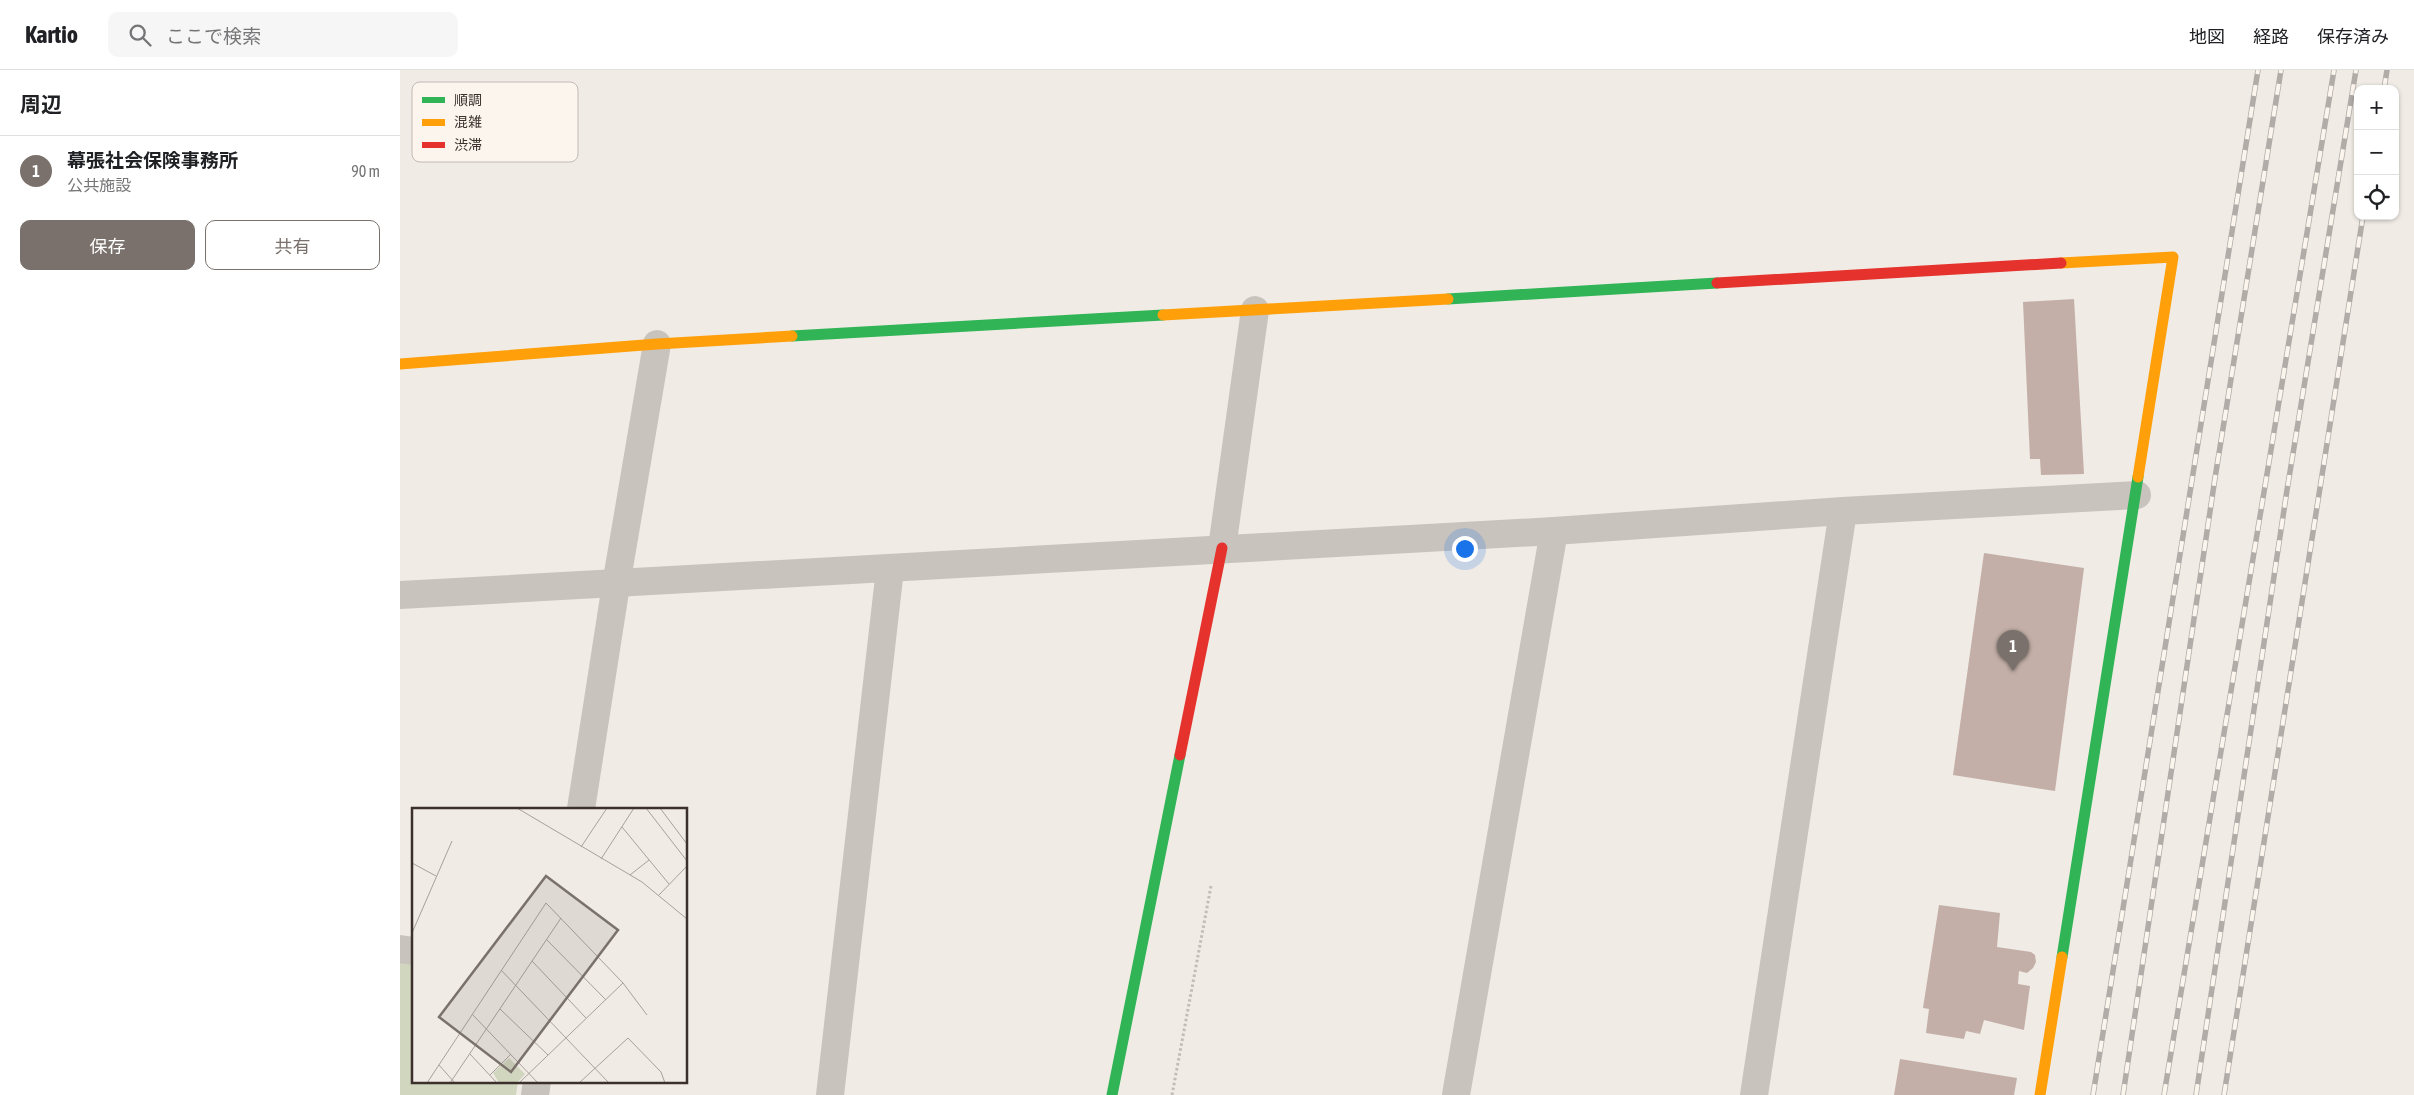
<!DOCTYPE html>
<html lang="ja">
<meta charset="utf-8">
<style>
body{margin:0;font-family:"Asap Condensed","Noto Sans JP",sans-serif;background:#f6f6f6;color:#202124}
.controls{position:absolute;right:15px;top:15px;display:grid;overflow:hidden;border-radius:10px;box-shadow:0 1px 4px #0004}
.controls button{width:45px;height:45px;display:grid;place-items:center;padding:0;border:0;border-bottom:1px solid #e0e0e0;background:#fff;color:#202124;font:25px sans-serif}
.you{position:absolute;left:1064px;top:478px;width:18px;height:18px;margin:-12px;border:4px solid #fff;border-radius:50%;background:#1a73e8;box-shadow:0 0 0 8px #1a73e833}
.badge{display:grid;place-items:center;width:32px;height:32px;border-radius:50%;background:#7a716c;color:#fff;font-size:16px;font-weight:700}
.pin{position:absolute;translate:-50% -41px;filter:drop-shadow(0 1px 2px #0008)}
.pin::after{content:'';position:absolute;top:26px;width:18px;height:15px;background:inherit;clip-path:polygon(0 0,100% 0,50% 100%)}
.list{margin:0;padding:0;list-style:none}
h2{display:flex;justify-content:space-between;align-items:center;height:65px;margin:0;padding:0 20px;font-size:21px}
h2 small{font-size:16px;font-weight:400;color:#757577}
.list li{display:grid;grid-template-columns:32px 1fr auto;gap:15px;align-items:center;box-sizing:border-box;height:70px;padding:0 20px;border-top:1px solid #e0e0e0}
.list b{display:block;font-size:19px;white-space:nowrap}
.list p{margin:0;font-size:16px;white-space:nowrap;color:#757577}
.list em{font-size:16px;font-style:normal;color:#757577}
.actions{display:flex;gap:10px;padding:15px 20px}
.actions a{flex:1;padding:11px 0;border:1px solid #7a716c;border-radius:10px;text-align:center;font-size:18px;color:#7a716c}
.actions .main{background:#7a716c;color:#fff}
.icon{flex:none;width:28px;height:28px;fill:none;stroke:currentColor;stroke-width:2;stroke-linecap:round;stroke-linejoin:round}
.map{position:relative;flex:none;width:2014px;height:1025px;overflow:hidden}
header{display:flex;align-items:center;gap:30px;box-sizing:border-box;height:70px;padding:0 25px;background:#fff;border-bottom:1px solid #e0e0e0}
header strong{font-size:24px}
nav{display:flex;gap:28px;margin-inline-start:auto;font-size:18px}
.search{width:350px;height:45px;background:#f6f6f6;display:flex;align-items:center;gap:12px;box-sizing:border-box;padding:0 18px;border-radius:10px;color:#757577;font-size:19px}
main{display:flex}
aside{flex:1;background:#fff}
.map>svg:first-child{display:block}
.green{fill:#d1d6bf}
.building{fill:#c3afa7}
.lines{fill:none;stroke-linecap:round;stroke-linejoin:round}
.path{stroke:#c2bbb6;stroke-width:3;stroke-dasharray:2.5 2.5;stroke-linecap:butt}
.street{stroke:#c9c3be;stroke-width:28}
.fast{stroke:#30b455;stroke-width:11}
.slow{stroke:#ff9f0a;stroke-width:11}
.jam{stroke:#e5322d;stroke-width:11}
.rail-casing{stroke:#b1aca8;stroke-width:5.5}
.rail{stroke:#fbf5ee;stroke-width:4;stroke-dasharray:11;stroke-linecap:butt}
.inset-road{fill:none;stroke:#a8a09b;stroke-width:1}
.view{fill:#7a716c;fill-opacity:0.15;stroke:#7a716c;stroke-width:2.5}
.inset-edge{fill:none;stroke:#3b302b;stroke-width:2.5}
.key{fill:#fbf5ee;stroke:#c1bab4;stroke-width:1}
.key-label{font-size:14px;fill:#3b302b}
</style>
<header>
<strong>Kartio</strong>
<div class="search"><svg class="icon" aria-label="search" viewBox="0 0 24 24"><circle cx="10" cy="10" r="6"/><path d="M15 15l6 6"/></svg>ここで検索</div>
<nav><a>地図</a><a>経路</a><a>保存済み</a></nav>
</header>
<main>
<aside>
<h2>周辺<small></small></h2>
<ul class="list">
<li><span class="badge">1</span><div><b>幕張社会保険事務所</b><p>公共施設</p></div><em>90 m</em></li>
</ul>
<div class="actions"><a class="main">保存</a><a>共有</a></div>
</aside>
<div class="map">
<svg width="2014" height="1025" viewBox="0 0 2014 1025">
<rect width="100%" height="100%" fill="#f0ebe5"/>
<polygon class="green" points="0,892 14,894 14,1011 118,1011 116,1025 0,1025"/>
<g class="building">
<polygon points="1674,229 1684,404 1641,405 1640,389 1630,389 1623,232"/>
<polygon points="1584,483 1684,498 1655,721 1553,705"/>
<polygon points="1539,835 1600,843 1597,877 1631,882 1635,885 1636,892 1633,898 1627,903 1619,901 1618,914 1630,916 1624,960 1584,950 1580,964 1566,961 1564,969 1526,963 1529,939 1523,938"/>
<polygon points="1500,989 1617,1008 1614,1025 1494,1025"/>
</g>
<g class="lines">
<polyline class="path" points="772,1025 811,816"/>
<g class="street">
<polyline points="822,478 855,240"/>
<polyline points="0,525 1154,461 1443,441 1737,425"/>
<polyline points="181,739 216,515 257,274"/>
<polyline points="0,879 14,881"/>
<polyline points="135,1025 137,1011"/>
<polyline points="430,1025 490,499"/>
<polyline points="1056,1025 1154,461"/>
<polyline points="1354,1025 1443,441"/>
</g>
<g class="fast">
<polyline points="1048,229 1317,213"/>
<polyline points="392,266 763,245"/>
<polyline points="1662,887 1738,407"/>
<polyline points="712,1025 780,685"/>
</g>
<g class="slow">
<polyline points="1661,193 1773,187 1738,407"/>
<polyline points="763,245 1048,229"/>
<polyline points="0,294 257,274 392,266"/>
<polyline points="1640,1025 1662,887"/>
</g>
<g class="jam">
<polyline points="1317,213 1661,193"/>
<polyline points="780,685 822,478"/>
</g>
<defs>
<g id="rail">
<polyline points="1984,19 1987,0"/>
<polyline points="1693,1025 1858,0"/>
<polyline points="1723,1025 1815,408 1881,0"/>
<polyline points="1764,1025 1934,0"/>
<polyline points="1796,1025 1887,420 1956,0"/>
<polyline points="1824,1025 1963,146"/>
</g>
</defs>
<use href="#rail" class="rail-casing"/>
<use href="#rail" class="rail"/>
</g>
<g transform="translate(12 738)">
<rect width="275" height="275" fill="#f0ebe5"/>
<path d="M97 250 113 266 105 275H87L81 265Z" fill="#d1d6bf"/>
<path class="inset-road" d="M105 0 230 74 275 111M234 0 275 53M248 0 275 36M210 19 257 76M169 39 195 0M189 51 222 0M0 55 24 68M218 67 237 52M247 87 275 58M0 125 40 33M134 131 194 192M120 153 174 210M89 162 197 275M88 201 136 247M60 206 126 275M58 246 85 275M27 257 43 275M78 267 99 246M15 275 134 95 211 175 235 207M38 275 149 110M107 275 211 175M167 275 216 230 249 264 253 275"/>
<path class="view" d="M134 68 206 122 99 264 27 209Z"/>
<rect width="275" height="275" class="inset-edge"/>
</g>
<rect x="12" y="12" width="166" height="80" rx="8" class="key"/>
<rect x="22" y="27" width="23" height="6" fill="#30b455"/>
<rect x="22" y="49" width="23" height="7" fill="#ff9f0a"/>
<rect x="22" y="72" width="23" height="6" fill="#e5322d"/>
<g class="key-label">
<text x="54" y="35">順調</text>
<text x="54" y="57">混雑</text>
<text x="54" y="80">渋滞</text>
</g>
</svg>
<div class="controls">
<button>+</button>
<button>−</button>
<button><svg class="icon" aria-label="locate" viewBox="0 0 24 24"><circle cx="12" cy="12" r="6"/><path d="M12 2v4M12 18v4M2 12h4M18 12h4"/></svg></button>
</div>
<div class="you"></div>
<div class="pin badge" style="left:1613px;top:601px">1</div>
</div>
</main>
